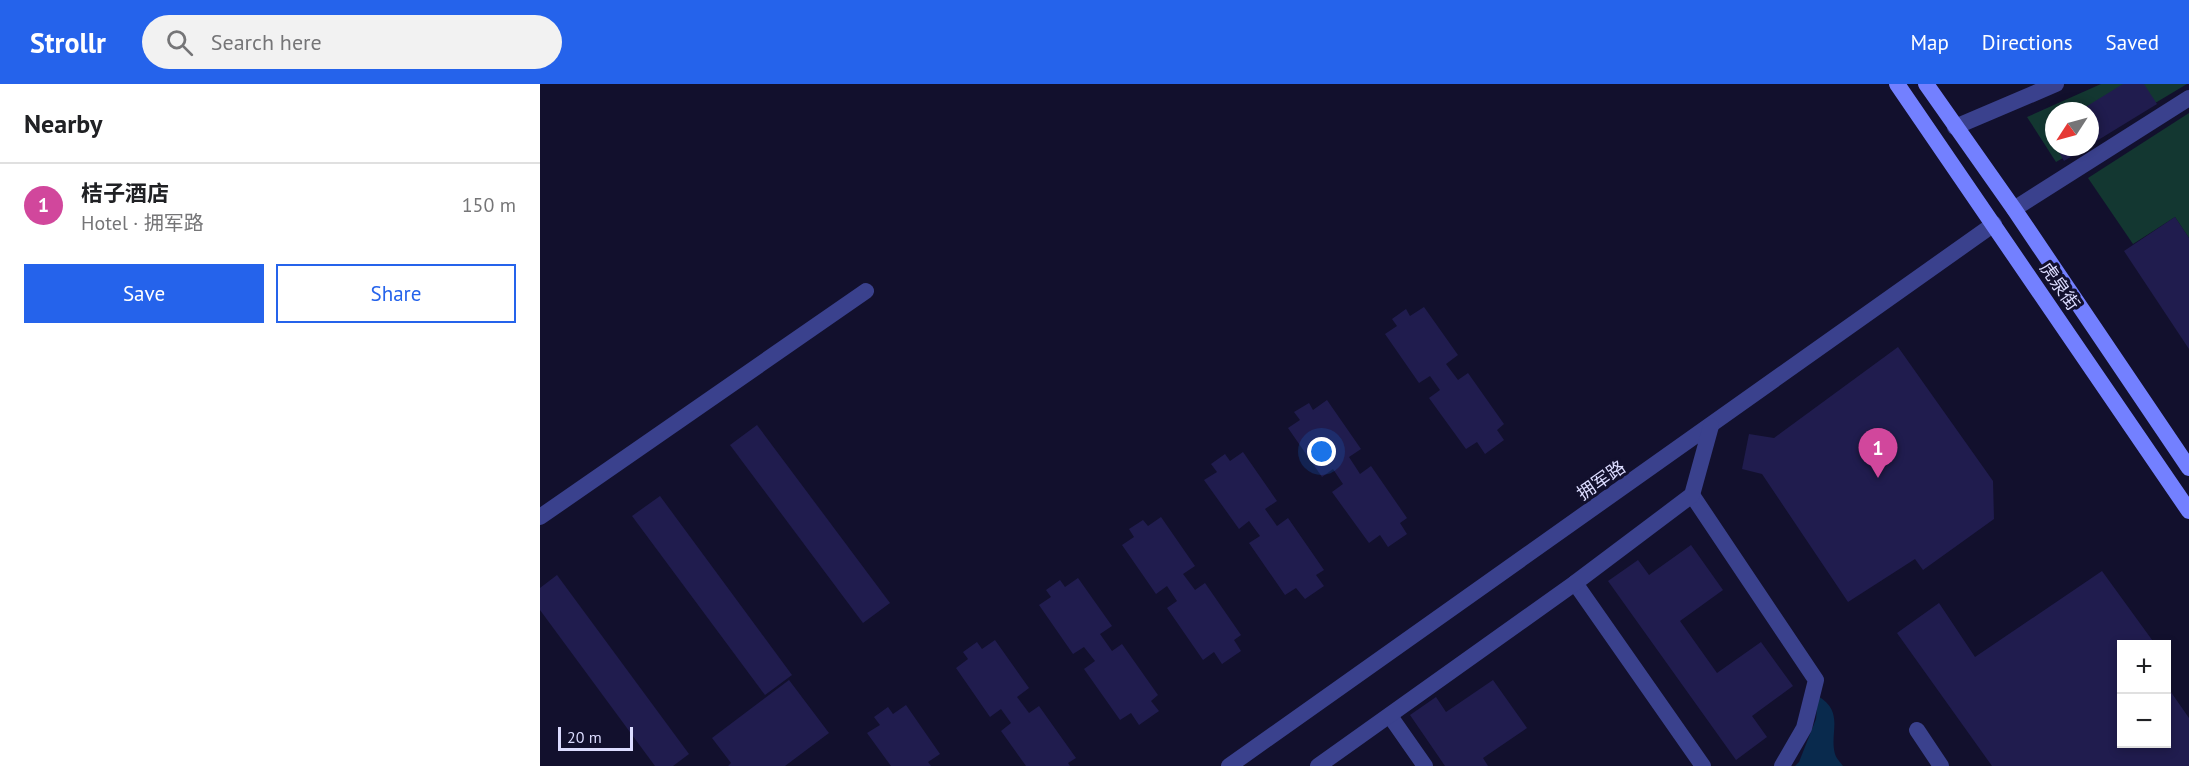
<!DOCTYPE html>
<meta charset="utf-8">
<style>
body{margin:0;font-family:"PT Sans","Noto Sans SC",sans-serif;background:#f2f2f2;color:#202124}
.controls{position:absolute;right:18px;bottom:18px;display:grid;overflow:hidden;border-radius:0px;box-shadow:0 3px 9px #0003}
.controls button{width:54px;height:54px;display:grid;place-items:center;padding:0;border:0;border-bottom:2px solid #e0e0e0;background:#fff;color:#202124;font:30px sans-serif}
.compass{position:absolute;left:1505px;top:18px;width:54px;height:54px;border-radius:50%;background:#fff;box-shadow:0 3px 9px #0003;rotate:234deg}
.scale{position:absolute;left:18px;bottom:15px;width:75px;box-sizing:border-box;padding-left:6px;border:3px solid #dcdcff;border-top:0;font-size:16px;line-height:21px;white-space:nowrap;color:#dcdcff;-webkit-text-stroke:4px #12102d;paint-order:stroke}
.you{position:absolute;left:782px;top:368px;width:21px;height:21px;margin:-15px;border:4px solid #fff;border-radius:50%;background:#1a73e8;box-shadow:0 0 0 9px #1a73e833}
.badge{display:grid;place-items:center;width:39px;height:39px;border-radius:50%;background:#2563eb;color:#fff;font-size:20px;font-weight:700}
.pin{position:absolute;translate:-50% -50px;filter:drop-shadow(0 2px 3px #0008)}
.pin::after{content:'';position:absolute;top:32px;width:21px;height:18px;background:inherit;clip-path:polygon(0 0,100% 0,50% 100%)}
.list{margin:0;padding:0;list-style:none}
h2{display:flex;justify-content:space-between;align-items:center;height:78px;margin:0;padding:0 24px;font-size:26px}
h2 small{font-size:20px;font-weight:400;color:#757577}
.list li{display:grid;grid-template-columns:39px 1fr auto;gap:18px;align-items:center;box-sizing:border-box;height:84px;padding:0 24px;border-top:2px solid #e0e0e0}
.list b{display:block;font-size:22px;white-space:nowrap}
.list p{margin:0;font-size:20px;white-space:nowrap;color:#757577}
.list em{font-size:20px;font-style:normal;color:#757577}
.actions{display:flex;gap:12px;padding:18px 24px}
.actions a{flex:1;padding:14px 0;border:2px solid #2563eb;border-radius:0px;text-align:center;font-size:21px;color:#2563eb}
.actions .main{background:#2563eb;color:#fff}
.icon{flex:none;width:33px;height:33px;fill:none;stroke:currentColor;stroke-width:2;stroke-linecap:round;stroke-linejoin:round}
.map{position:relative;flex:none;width:1649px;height:682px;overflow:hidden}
header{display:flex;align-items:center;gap:36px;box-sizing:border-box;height:84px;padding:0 30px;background:#2563eb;color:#fff}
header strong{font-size:28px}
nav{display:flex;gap:33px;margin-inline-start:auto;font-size:21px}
.search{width:420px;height:54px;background:#f2f2f2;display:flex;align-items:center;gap:15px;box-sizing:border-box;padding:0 21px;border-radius:33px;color:#757577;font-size:22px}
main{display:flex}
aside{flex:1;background:#fff}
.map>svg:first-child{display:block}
.green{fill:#133731}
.water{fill:#092a4d}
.building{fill:#201c4e}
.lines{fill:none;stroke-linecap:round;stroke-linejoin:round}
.minor{stroke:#3a418d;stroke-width:16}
.secondary{stroke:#7380ff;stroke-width:16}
.labels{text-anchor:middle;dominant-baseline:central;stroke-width:6;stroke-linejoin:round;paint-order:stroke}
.street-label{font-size:18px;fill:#dcdcff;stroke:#12102d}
</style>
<header>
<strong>Strollr</strong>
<div class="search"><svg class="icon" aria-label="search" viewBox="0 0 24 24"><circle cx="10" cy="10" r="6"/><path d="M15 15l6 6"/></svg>Search here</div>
<nav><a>Map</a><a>Directions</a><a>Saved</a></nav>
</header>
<main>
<aside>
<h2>Nearby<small></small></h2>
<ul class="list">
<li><span class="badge" style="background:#d1479c">1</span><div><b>桔子酒店</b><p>Hotel · 拥军路</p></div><em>150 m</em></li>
</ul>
<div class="actions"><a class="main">Save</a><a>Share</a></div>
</aside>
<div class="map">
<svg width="1649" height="682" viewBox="0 0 1649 682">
<rect width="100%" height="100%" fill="#12102d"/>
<g class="green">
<polygon points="1561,0 1647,0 1550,58 1550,27 1514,27 1514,63 1542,63 1516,78 1487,33"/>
<polygon points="1649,29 1649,154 1635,133 1593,160 1548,94"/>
</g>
<path class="water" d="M1278 612C1305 628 1289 649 1295 670 1296 674 1300 678 1303 682H1255L1259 678 1276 635Z"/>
<g class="building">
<polygon points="1583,0 1604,0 1617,20 1550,61 1550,27 1539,27"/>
<polygon points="1516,63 1547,63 1524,77"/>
<polygon points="1635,133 1649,154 1649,265 1584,167"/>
<polygon points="884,223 918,271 906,280 918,296 928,289 964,340 957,346 964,356 945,370 937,358 926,365 889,314 900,306 890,292 879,299 845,250 857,242 852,235 866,225 870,232"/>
<polygon points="1358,263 1453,397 1454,435 1383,486 1375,475 1308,518 1222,390 1202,385 1209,350 1234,354"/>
<polygon points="787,316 821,365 809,373 820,390 831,382 867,434 860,439 867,450 848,463 840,451 829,459 792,408 803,400 793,385 782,393 748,344 760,336 754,328 769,319 773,326"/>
<polygon points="217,341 350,519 323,539 190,361"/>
<polygon points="703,368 737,417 725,425 737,442 748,434 784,486 776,491 784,502 765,515 756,504 745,511 709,459 720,452 709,437 699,445 664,396 677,388 671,380 685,370 690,377"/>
<polygon points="120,412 252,591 225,611 92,432"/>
<polygon points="621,433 655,482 643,490 655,506 665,499 701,551 694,556 701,567 682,580 674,568 663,576 627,524 637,517 627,502 616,510 582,461 594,453 589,445 603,436 608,442"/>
<polygon points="1151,461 1183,506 1140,537 1177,589 1221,558 1253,602 1212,632 1227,653 1196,676 1068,497 1098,476 1109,491"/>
<polygon points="1562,487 1615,560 1582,560 1582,660 1626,660 1626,601 1649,634 1649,682 1452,682 1357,549 1399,519 1435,573"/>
<polygon points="17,491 149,670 133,682 115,682 0,526 0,504"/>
<polygon points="538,494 572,542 560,550 572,567 582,560 618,611 611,617 619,627 599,641 591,629 580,636 544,585 555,577 544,563 533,570 499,521 511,513 506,506 520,496 525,503"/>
<polygon points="455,556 489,604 477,613 489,629 499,622 536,674 528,679 530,682 486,682 461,647 471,639 461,625 450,633 416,584 428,575 423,568 437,558 442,565"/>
<polygon points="249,596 289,649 245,682 188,682 191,679 172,654"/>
<polygon points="953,596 987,644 943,674 948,682 905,682 870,631 896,613 906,628"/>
<polygon points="366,621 400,670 388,678 391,682 351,682 327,649 340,641 334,633 348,623 353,630"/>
</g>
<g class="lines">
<g class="minor">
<polyline points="1415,43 1516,0"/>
<polyline points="1474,125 1649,14"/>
<polyline points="1152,411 1276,596 1264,644 1242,682"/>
<polyline points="0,433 326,207"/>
<polyline points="1035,499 1163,682"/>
<polyline points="850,632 885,682"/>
<polyline points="1377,646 1401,682"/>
<polyline points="689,682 1454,140"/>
<polyline points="778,682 1035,499 1152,411 1171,342"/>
</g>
<g class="secondary">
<polyline points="1357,0 1649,427"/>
<polyline points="1386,0 1474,125 1649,384"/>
</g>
</g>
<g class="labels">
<g class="street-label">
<text transform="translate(1520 202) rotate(55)">虎泉街</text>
<text transform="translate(1061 396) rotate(-35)">拥军路</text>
</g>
</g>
</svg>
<div class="controls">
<button>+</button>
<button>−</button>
</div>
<svg class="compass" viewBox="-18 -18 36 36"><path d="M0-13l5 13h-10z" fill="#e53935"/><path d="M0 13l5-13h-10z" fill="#757577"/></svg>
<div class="scale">20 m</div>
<div class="you"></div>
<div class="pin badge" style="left:1338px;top:394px;background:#d1479c">1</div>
</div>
</main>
